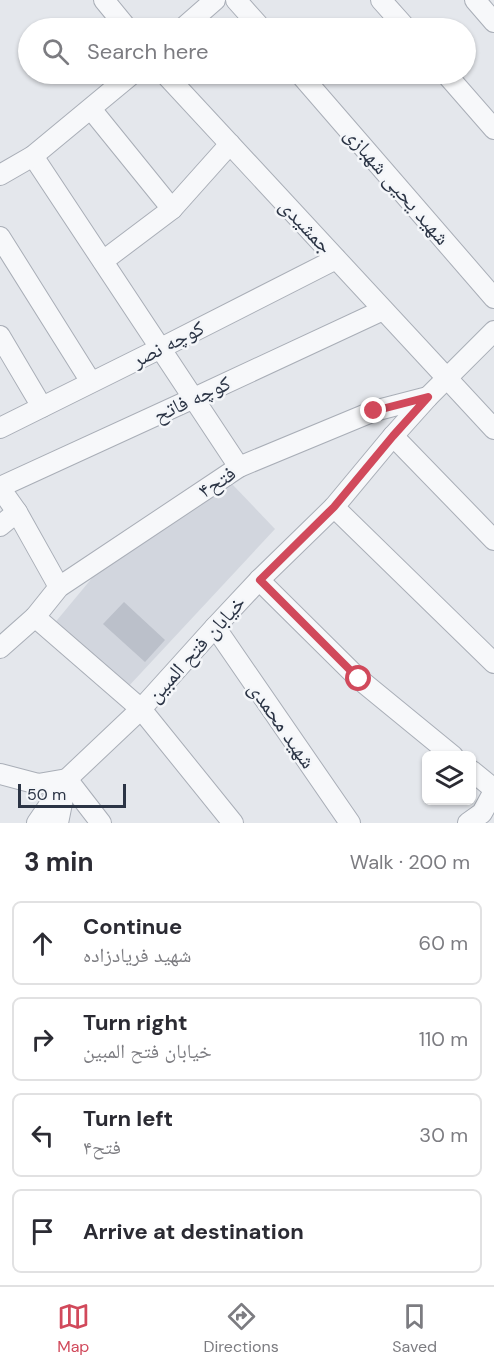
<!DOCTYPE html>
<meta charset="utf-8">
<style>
body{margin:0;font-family:"DM Sans","Noto Naskh Arabic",sans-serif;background:#f7f7f7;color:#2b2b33}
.controls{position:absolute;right:18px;bottom:18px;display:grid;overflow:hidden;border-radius:9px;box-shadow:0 2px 4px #0004}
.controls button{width:54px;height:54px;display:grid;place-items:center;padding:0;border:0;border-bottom:2px solid #e1e1e2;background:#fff;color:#2b2b33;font:30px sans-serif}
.scale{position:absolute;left:18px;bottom:15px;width:108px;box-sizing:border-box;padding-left:6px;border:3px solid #2b3445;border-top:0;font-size:16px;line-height:21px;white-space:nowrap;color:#2b3445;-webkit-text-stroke:4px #f4f6f9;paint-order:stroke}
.stop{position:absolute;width:18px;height:18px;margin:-14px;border:4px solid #d1495b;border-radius:50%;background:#fff}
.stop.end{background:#d1495b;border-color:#fff;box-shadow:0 2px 6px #0008}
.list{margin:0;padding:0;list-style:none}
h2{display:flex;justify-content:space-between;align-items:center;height:78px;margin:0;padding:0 24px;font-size:26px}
h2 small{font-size:20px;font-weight:400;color:#7c7c81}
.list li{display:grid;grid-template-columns:39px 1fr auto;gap:18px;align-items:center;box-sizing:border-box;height:84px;margin:0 12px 12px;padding:0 12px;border:2px solid #e1e1e2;border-radius:9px}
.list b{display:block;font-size:22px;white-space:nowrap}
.list p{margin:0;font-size:20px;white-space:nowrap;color:#7c7c81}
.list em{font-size:20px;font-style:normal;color:#7c7c81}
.icon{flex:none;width:33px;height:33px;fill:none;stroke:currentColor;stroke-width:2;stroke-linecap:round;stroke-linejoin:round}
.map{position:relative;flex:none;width:494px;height:823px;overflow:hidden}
.search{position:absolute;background:#fff;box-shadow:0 2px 4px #0004;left:18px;right:18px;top:18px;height:66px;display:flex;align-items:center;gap:15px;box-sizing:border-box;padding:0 21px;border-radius:33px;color:#7c7c81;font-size:22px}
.sheet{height:462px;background:#fff}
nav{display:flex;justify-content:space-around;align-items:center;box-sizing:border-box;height:84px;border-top:2px solid #e1e1e2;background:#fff;font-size:16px;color:#7c7c81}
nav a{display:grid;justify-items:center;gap:3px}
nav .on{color:#d1495b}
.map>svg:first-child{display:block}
.built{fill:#d2d6de}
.building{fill:#bbc0ca}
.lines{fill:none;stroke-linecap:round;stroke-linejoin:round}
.minor-casing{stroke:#a9aeb7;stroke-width:22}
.minor{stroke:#f7f8fa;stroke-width:20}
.route{stroke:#d1495b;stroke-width:8}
.labels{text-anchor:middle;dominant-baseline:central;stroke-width:5;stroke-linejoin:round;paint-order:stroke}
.street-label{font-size:21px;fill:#2b3445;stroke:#f4f6f9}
</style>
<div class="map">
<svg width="494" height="823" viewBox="0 0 494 823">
<rect width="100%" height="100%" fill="#e4e7ec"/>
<polygon class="built" points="232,484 275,529 127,688 53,625 102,566 143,538"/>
<polygon class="building" points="124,602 165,640 145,662 103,624"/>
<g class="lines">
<defs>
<g id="minor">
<polyline points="104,0 127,28"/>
<polyline points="236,0 261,28"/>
<polyline points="381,0 406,28"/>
<polyline points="475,0 494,22"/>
<polyline points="183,28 215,0"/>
<polyline points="165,74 494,429"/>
<polyline points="300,74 494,298"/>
<polyline points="446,74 494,129"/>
<polyline points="91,109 172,209"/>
<polyline points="33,156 239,467"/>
<polyline points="0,175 33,156 132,74"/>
<polyline points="0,237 91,382"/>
<polyline points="103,261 172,209 230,144"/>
<polyline points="0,336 42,407"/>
<polyline points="0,428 161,348 336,259"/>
<polyline points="393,436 494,540"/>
<polyline points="0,487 194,398 383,310"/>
<polyline points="0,488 17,512 59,587"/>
<polyline points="334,507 494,663"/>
<polyline points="0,526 17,512"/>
<polyline points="259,580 359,679 453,756"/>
<polyline points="35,617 141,709 233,823"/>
<polyline points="215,627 350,823"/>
<polyline points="0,648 35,617 59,587 239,467 374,411 428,397"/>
<polyline points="472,771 494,789"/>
<polyline points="0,774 38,784 67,779"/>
<polyline points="67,779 101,823"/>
<polyline points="37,823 67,779 141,709 215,627 259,580 334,507 393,436 428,397 494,331"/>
<polyline points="58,823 65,788"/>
<polyline points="468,823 482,813 494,791"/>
</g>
</defs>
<use href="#minor" class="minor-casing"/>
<use href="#minor" class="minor"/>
</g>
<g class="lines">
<polyline class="route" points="359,679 260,580 334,507 393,436 428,397 374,411"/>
</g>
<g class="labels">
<g class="street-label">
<text transform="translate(397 186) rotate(49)">شهید یحیی شهبازی</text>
<text transform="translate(306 226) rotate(47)">جمشیدی</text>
<text transform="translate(168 344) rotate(-27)">کوچه نصر</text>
<text transform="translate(192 399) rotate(-25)">کوچه فاتح</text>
<text transform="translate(217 482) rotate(-33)">فتح۴</text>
<text transform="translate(196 649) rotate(-48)">خیابان فتح المبین</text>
<text transform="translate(282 725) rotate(55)">شهید محمدی</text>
</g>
</g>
</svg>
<div class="controls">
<button><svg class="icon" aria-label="layers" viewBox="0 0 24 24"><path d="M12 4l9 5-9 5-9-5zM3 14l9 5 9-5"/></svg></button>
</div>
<div class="scale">50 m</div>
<div class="stop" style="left:359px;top:679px"></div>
<div class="stop end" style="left:374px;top:411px"></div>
<div class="search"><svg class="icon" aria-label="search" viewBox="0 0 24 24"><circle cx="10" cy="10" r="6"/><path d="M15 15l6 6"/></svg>Search here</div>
</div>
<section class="sheet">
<h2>3 min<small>Walk · 200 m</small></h2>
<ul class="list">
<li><svg class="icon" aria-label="ahead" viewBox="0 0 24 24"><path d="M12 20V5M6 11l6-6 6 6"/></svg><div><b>Continue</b><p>شهید فریادزاده</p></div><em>60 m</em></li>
<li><svg class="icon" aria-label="right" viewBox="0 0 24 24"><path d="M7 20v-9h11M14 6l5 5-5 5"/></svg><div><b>Turn right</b><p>خیابان فتح المبین</p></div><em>110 m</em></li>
<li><svg class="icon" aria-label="left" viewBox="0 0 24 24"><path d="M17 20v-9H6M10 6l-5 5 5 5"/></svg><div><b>Turn left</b><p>فتح۴</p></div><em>30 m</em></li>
<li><svg class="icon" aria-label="arrive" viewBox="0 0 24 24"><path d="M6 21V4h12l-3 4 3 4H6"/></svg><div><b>Arrive at destination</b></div></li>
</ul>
</section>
<nav>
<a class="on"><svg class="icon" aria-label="map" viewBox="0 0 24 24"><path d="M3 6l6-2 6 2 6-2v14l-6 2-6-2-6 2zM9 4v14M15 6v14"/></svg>Map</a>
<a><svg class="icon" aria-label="directions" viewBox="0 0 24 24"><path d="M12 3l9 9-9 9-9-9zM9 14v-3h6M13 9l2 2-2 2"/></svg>Directions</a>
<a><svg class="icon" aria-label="saved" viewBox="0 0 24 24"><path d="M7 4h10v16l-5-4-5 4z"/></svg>Saved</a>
</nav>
